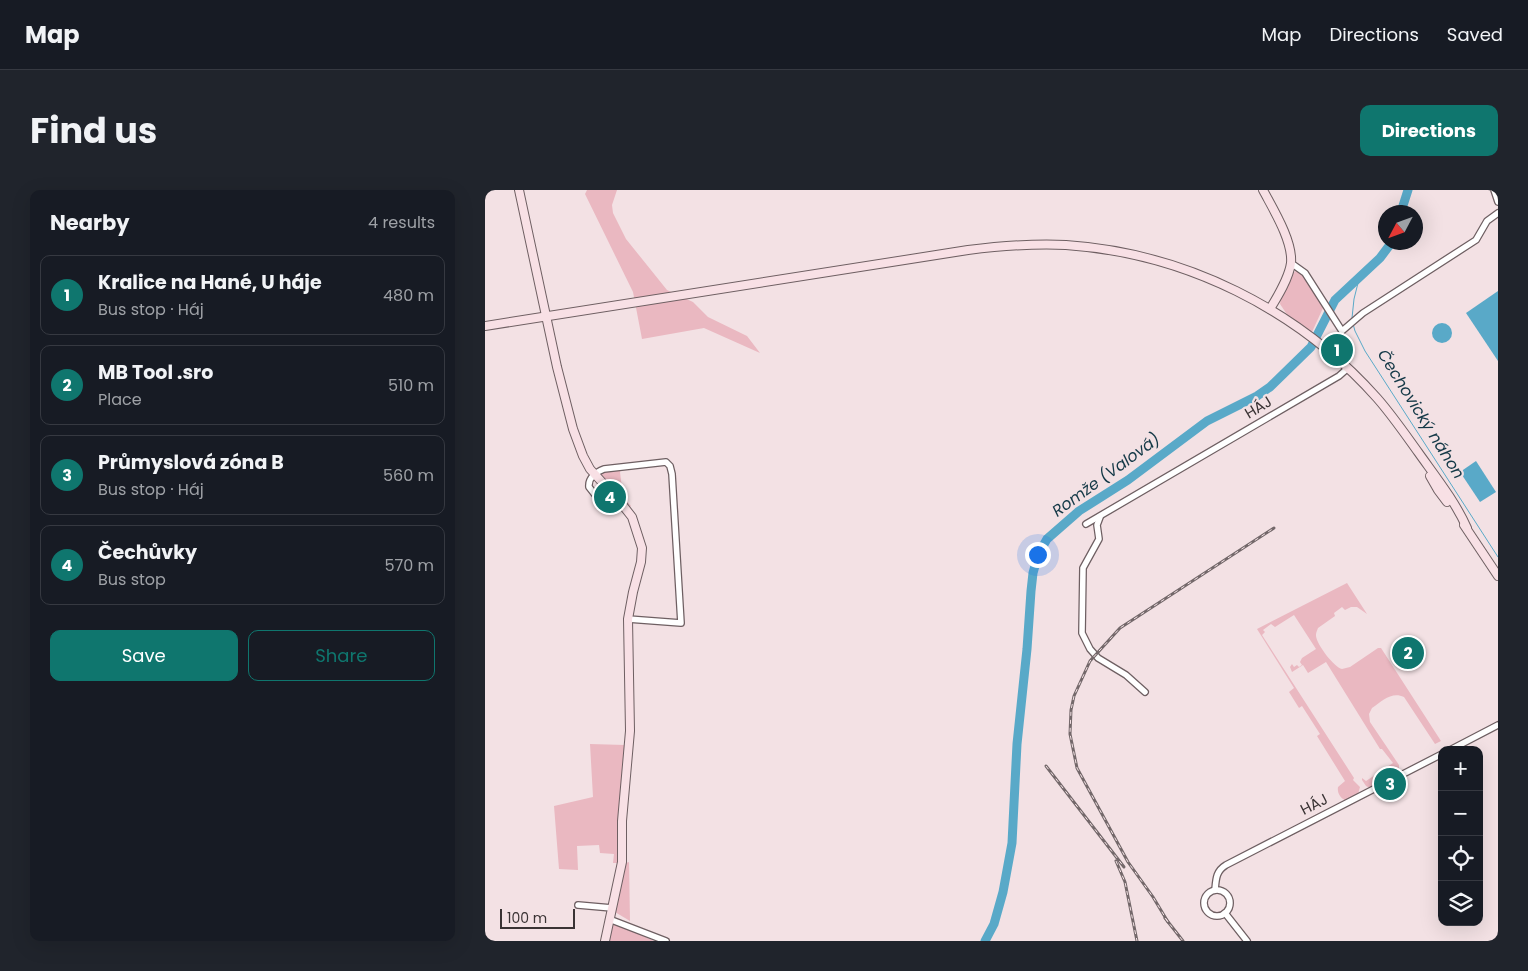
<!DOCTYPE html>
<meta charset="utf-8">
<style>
body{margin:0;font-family:Poppins,sans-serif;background:#20242c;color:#f1f3f6}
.controls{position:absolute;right:15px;bottom:15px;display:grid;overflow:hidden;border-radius:10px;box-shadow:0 5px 20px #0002}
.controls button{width:45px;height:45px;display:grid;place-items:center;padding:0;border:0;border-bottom:1px solid #363941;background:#171b24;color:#f1f3f6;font:25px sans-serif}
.compass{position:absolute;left:893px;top:15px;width:45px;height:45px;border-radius:50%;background:#171b24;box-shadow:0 5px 20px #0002;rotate:229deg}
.scale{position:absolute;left:15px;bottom:12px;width:75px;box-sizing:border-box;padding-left:5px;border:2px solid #3a3334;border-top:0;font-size:14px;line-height:18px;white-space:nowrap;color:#3a3334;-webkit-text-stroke:4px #f3e1e4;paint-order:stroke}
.you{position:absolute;left:552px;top:364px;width:18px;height:18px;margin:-12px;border:4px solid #fff;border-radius:50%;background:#1a73e8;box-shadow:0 0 0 8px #1a73e833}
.badge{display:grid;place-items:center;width:32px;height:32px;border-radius:50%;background:#0f766e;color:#fff;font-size:16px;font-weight:700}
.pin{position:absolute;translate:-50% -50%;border:2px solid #fff;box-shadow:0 1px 5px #0006}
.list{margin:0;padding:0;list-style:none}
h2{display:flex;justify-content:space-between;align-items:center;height:65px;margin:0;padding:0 20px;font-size:21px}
h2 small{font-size:16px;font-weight:400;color:#9ea1a6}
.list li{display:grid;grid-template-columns:32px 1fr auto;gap:15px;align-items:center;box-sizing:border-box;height:80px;margin:0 10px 10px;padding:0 10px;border:1px solid #363941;border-radius:10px}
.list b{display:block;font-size:19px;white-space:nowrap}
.list p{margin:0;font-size:16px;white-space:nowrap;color:#9ea1a6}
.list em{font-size:16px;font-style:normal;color:#9ea1a6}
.actions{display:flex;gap:10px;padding:15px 20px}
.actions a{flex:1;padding:11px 0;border:1px solid #0f766e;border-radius:10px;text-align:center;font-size:18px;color:#0f766e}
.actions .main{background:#0f766e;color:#fff}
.icon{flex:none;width:28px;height:28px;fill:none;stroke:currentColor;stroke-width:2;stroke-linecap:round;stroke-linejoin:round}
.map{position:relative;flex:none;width:1013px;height:751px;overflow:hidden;border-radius:10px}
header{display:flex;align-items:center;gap:30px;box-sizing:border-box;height:70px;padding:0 25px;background:#171b24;border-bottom:1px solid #363941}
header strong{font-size:24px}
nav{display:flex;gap:28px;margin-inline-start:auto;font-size:18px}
.intro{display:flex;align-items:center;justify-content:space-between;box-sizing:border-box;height:120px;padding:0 30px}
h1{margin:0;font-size:35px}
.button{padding:12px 22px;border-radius:10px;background:#0f766e;color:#fff;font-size:18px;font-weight:700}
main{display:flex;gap:30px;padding:0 30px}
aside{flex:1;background:#171b24;border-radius:10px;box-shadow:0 5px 20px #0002}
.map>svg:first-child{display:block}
.green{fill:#eab8c1}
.water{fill:#59a9c8}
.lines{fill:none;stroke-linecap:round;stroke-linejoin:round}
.stream{stroke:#59a9c8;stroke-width:1}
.river{stroke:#59a9c8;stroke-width:9}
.street-casing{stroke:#6e5f62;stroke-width:8}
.secondary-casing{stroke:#6e5f62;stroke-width:10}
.street{stroke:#fff;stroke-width:5.5}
.secondary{stroke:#f8e0e5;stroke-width:8}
.rail-casing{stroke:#73686a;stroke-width:3}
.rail{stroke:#f3e1e4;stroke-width:1;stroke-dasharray:4;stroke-linecap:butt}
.labels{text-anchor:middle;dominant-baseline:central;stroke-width:4.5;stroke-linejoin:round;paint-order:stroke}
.street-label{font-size:15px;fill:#3a3334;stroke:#f3e1e4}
.water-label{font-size:16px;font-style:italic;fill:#133846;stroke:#f3e1e4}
</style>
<header>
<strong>Map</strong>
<nav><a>Map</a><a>Directions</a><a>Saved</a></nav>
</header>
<div class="intro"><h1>Find us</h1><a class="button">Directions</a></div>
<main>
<aside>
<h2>Nearby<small>4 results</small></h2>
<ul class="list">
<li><span class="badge">1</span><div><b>Kralice na Hané, U háje</b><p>Bus stop · Háj</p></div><em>480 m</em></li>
<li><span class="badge">2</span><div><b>MB Tool .sro</b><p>Place</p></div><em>510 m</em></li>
<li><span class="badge">3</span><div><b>Průmyslová zóna B</b><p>Bus stop · Háj</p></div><em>560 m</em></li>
<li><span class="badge">4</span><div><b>Čechůvky</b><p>Bus stop</p></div><em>570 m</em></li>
</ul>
<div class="actions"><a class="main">Save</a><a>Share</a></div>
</aside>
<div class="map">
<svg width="1013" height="751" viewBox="0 0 1013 751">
<rect width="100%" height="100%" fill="#f3e1e4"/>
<g class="green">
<polygon points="102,0 132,0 127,15 128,23 141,49 182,100 208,112 223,127 262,146 275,163 219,138 157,149 148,102 100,4"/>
<path d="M812 80 816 82 838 118 827 142 803 126 795 114C796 103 803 86 812 80Z"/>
<polygon points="137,278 135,282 138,307 146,316 143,319 114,285 116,282"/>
<path d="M862 393 882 424 872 417H866L860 420 857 417 849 423 850 426 833 438C832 441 831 442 831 446 832 455 849 477 857 479L865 477 893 458H896L956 551 950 554 919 507C907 501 897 511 887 518L884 524 885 532 914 575V581L912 584 885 598 881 596 877 590V588L881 591 908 573 897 559H895L841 472 823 483 818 475 807 482 805 477 807 474 809 477 812 475 814 477 817 475 815 472 817 468 831 459 809 425 790 437 786 434 778 440 780 442 777 445 869 588 868 590 875 597 873 604 860 610C855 608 852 602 853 597L860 591 832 546 835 544 817 516 814 518 804 502 809 498 772 439Z"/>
<polygon points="105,554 140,555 134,635 133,673 128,673 129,664 115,663 114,655 92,656 93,680 74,679 69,616 108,607"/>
<polygon points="144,672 145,731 130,722 141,673"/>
<polygon points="128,732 169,751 124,751"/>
</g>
<g class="water">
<polygon points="1013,101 1013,171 981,123"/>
<circle cx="957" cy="143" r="10"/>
<polygon points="991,271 1011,302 995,312 975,282"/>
</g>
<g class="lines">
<g class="stream">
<polyline points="867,128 869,109 875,85"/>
<polyline points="868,134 870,141 880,161 1013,367"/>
</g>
<g class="river">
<polyline points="916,22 923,0"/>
<polyline points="500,751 509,734 518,702 527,653 532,554 542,459 546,401 548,383 553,365 562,349 594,321 643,290 722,231 772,206 785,197 826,157 850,110 895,68 907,52"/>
</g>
<defs>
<g id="street">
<polyline points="1009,0 1013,12"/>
<polyline points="806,73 820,83 857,141 878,123 991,50 1002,31 1013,23"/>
<path d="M136 313 115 311 104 297C103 288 111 282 119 279L181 272 185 276 187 284 196 433 143 429"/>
<polyline points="615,327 612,335 614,349 598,378 597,443 605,459 613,468 641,485 660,502"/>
<polyline points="601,334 854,186 863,178"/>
<polyline points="965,560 1013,535"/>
<path d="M730 700C731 689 731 681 741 675L957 564"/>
<circle cx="732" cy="713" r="13"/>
<polyline points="93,715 127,718"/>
<polyline points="740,723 762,751"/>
<polyline points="124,729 181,751"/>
</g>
<g id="secondary">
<polyline points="34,0 72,177 88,239 98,266 105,279 136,313 147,327 157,358 156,372 148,402 143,429 145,541 137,631 137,672 120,751"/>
<path d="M778 0C788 19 808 51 806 73 804 88 793 106 785 119"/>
<path d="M0 136 483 60C516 56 549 53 581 55 700 63 813 119 892 208 907 225 920 244 933 262 950 286 970 311 982 338"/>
<polyline points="945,286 953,300 962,312"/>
<polyline points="979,335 1013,386"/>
</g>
</defs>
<use href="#street" class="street-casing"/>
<use href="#secondary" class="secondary-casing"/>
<use href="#street" class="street"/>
<use href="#secondary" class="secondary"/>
<defs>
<g id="rail">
<polyline points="561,576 639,677"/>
<polyline points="631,671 640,692 652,751"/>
<polyline points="680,728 698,751"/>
<polyline points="683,732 668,707 643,672 592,578 585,544 586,520 589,506 605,471 635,438 789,338"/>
</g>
</defs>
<use href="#rail" class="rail-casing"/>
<use href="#rail" class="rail"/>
</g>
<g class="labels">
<g class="street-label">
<text transform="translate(773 217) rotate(-31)">HÁJ</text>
<text transform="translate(829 614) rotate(-27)">HÁJ</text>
</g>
<g class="water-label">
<text transform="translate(936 224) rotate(58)">Čechovický náhon</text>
<text transform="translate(621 285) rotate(-36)">Romže (Valová)</text>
</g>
</g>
</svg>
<div class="controls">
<button>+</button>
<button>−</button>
<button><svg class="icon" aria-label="locate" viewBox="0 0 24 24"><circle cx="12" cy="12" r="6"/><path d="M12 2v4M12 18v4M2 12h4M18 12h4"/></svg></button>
<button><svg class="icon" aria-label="layers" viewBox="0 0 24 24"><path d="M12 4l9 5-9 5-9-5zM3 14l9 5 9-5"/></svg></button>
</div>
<svg class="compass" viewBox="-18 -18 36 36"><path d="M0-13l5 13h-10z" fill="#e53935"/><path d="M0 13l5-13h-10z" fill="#9ea1a6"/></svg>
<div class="scale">100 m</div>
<div class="you"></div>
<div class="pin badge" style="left:852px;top:160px">1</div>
<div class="pin badge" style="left:923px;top:463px">2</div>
<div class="pin badge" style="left:905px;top:594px">3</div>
<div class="pin badge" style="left:125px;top:307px">4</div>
</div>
</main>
